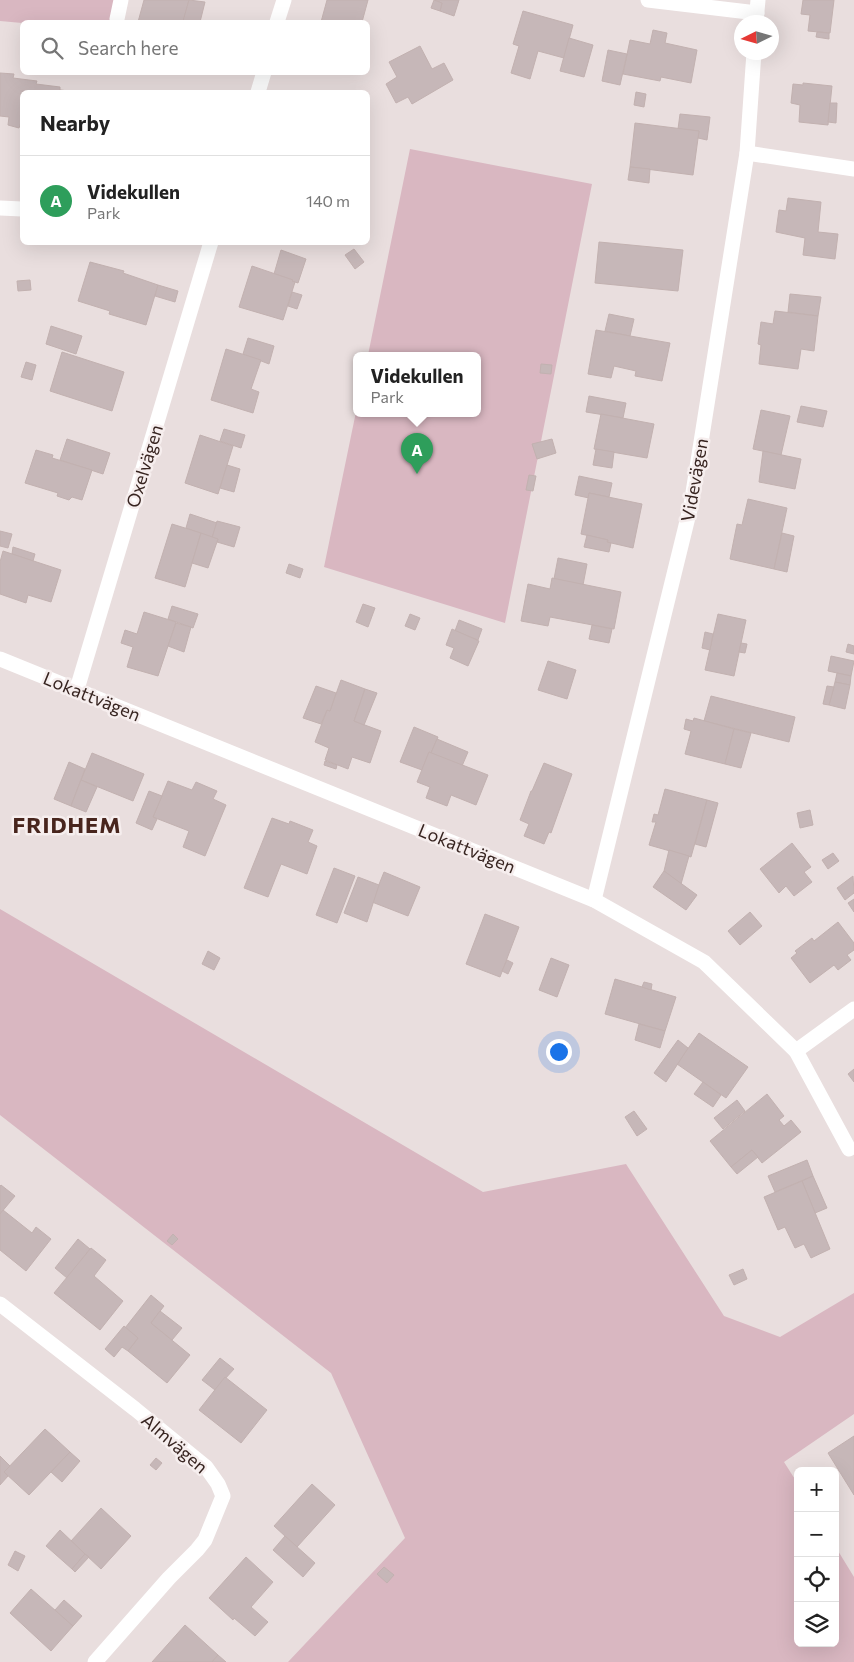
<!DOCTYPE html>
<meta charset="utf-8">
<style>
body{margin:0;font-family:Commissioner,sans-serif;background:#f6f6f6;color:#222}
.controls{position:absolute;right:15px;bottom:15px;display:grid;overflow:hidden;border-radius:8px;box-shadow:0 5px 20px #0002}
.controls button{width:45px;height:45px;display:grid;place-items:center;padding:0;border:0;border-bottom:1px solid #e0e0e0;background:#fff;color:#222;font:25px sans-serif}
.compass{position:absolute;left:734px;top:15px;width:45px;height:45px;border-radius:50%;background:#fff;box-shadow:0 5px 20px #0002;rotate:265deg}
.you{position:absolute;left:558px;top:1051px;width:18px;height:18px;margin:-12px;border:4px solid #fff;border-radius:50%;background:#1a73e8;box-shadow:0 0 0 8px #1a73e833}
.badge{display:grid;place-items:center;width:32px;height:32px;border-radius:50%;background:#db2777;color:#fff;font-size:16px;font-weight:700}
.pin{position:absolute;translate:-50% -41px;filter:drop-shadow(0 1px 2px #0008)}
.pin::after{content:'';position:absolute;top:26px;width:18px;height:15px;background:inherit;clip-path:polygon(0 0,100% 0,50% 100%)}
.popup{position:absolute;left:353px;top:352px;width:128px;height:65px;box-sizing:border-box;display:grid;place-content:center;border-radius:8px;background:#fff;filter:drop-shadow(0 1px 4px #0005);font-size:16px;white-space:nowrap;color:#767676}
.popup b{font-size:19px;color:#222}
.popup::after{content:'';position:absolute;left:50%;top:100%;margin-left:-10px;border:10px solid transparent;border-top-color:#fff}
.list{margin:0;padding:0;list-style:none}
h2{display:flex;justify-content:space-between;align-items:center;height:65px;margin:0;padding:0 20px;font-size:21px}
h2 small{font-size:16px;font-weight:400;color:#767676}
.list li{display:grid;grid-template-columns:32px 1fr auto;gap:15px;align-items:center;box-sizing:border-box;height:90px;padding:0 20px;border-top:1px solid #e0e0e0}
.list b{display:block;font-size:19px;white-space:nowrap}
.list p{margin:0;font-size:16px;white-space:nowrap;color:#767676}
.list em{font-size:16px;font-style:normal;color:#767676}
.icon{flex:none;width:28px;height:28px;fill:none;stroke:currentColor;stroke-width:2;stroke-linecap:round;stroke-linejoin:round}
.map{position:relative;flex:none;width:854px;height:1662px;overflow:hidden}
.search{position:absolute;background:#fff;box-shadow:0 5px 20px #0002;left:20px;top:20px;width:350px;height:55px;display:flex;align-items:center;gap:12px;box-sizing:border-box;padding:0 18px;border-radius:8px;color:#767676;font-size:19px}
.panel{position:absolute;background:#fff;box-shadow:0 5px 20px #0002;left:20px;top:90px;width:350px;height:155px;border-radius:8px}
.map>svg:first-child{display:block}
.green{fill:#d9b7c1}
.building{fill:#c6b7b8;stroke:#c2b1b0}
.lines{fill:none;stroke-linecap:round;stroke-linejoin:round}
.minor{stroke:#fff;stroke-width:15}
.labels{text-anchor:middle;dominant-baseline:central;stroke-width:5;stroke-linejoin:round;paint-order:stroke}
.street-label{font-size:18px;fill:#372420;stroke:#f6eeee}
.district-label{font-size:22px;font-weight:bold;letter-spacing:1px;fill:#48251d;stroke:#f6eeee}
</style>
<div class="map">
<svg width="854" height="1662" viewBox="0 0 854 1662">
<rect width="100%" height="100%" fill="#e9dede"/>
<g class="green">
<polygon points="0,0 116,0 110,22 22,23 0,21"/>
<polygon points="410,149 592,184 505,623 324,567 357,407 357,413 477,413 477,355 368,355"/>
<polygon points="0,909 483,1192 626,1164 724,1316 780,1337 854,1293 854,1414 784,1462 798,1484 798,1643 835,1643 835,1546 854,1577 854,1662 288,1662 405,1538 331,1373 0,1115"/>
</g>
<g class="building">
<polygon points="144,0 189,0 183,22 138,22"/>
<polygon points="189,0 205,2 200,22 183,21"/>
<polygon points="327,0 368,0 362,22 321,22"/>
<polygon points="434,0 459,0 454,16 440,11 442,3"/>
<polygon points="434,0 442,3 440,11 431,8"/>
<polygon points="803,0 834,0 830,33 808,31 810,15 801,14"/>
<polygon points="523,11 573,25 564,58 538,51 530,79 511,73 519,46 513,44"/>
<polygon points="653,30 667,33 665,43 697,50 691,83 661,77 660,81 623,74 630,40 650,44"/>
<polygon points="817,32 829,33 829,39 816,37"/>
<polygon points="569,38 593,45 584,77 560,71"/>
<polygon points="420,46 432,69 444,63 453,80 412,104 408,97 396,103 386,84 397,77 389,62"/>
<polygon points="608,50 627,54 620,85 602,81"/>
<polygon points="0,73 14,74 13,78 37,81 36,84 60,87 60,90 78,92 22,92 22,122 21,122 19,128 8,125 9,117 0,116"/>
<polygon points="803,83 832,86 828,125 799,122 800,105 791,103 793,84 803,85"/>
<polygon points="636,92 646,94 644,107 634,105"/>
<polygon points="830,103 837,103 836,123 828,122"/>
<polygon points="680,114 710,117 707,140 698,138 699,131 678,129"/>
<polygon points="635,123 699,131 693,175 630,167"/>
<polygon points="630,167 650,169 649,183 628,180"/>
<polygon points="788,198 821,202 818,232 838,234 835,259 803,255 805,238 776,232 779,210 786,211"/>
<polygon points="599,242 683,250 678,291 595,283"/>
<polygon points="354,249 364,262 355,269 345,255"/>
<polygon points="281,250 306,259 298,283 292,281 293,280 274,274"/>
<polygon points="90,262 124,271 123,273 158,285 146,325 109,314 110,311 78,301"/>
<polygon points="252,266 293,280 292,281 295,282 283,320 239,307"/>
<polygon points="30,280 31,290 18,291 17,281"/>
<polygon points="158,285 178,291 175,302 155,296"/>
<polygon points="292,292 302,295 297,309 288,306"/>
<polygon points="790,294 821,297 818,316 788,312"/>
<polygon points="775,311 818,316 814,351 801,349 798,369 759,364 761,345 758,344 761,322 773,324"/>
<polygon points="609,314 634,319 630,336 605,331"/>
<polygon points="51,326 82,336 76,354 46,344"/>
<polygon points="596,330 670,343 662,381 635,376 636,371 614,366 611,378 588,374"/>
<polygon points="248,338 274,346 269,364 243,354"/>
<polygon points="226,349 261,360 251,389 259,392 253,413 211,400"/>
<polygon points="62,352 124,372 112,411 50,391"/>
<polygon points="26,362 36,365 32,380 21,377"/>
<polygon points="541,364 552,365 551,374 540,373"/>
<polygon points="589,396 626,403 623,418 586,412"/>
<polygon points="801,406 827,411 823,427 797,422"/>
<polygon points="761,410 790,416 781,455 753,449"/>
<polygon points="601,414 654,424 647,458 594,449"/>
<polygon points="224,429 245,435 241,448 220,441"/>
<polygon points="200,435 233,446 218,494 185,483"/>
<polygon points="67,439 110,453 103,474 60,460"/>
<polygon points="552,439 556,453 537,459 532,444"/>
<polygon points="596,449 614,452 612,468 593,465"/>
<polygon points="36,450 53,455 52,458 92,470 82,500 72,497 69,500 57,496 58,493 25,483"/>
<polygon points="763,451 801,459 795,489 759,482"/>
<polygon points="227,465 240,469 234,492 220,488"/>
<polygon points="529,475 536,476 533,491 526,490"/>
<polygon points="579,476 612,483 609,497 589,493 589,498 575,495"/>
<polygon points="589,493 642,504 633,548 607,542 608,540 581,534"/>
<polygon points="748,499 787,508 774,569 730,559 737,524 742,525"/>
<polygon points="190,514 217,523 212,538 186,528"/>
<polygon points="217,521 240,527 234,547 217,542 218,539 212,538"/>
<polygon points="172,524 201,533 185,587 155,578"/>
<polygon points="0,531 12,534 8,548 0,546"/>
<polygon points="201,533 218,539 208,568 192,563"/>
<polygon points="782,533 794,536 787,572 774,569"/>
<polygon points="587,535 608,540 607,542 611,543 609,552 584,547"/>
<polygon points="13,547 35,554 33,561 12,554"/>
<polygon points="3,551 61,570 51,602 28,595 26,603 0,594 0,562"/>
<polygon points="558,558 587,564 583,585 554,579"/>
<polygon points="289,564 303,569 300,578 286,573"/>
<polygon points="552,578 621,592 614,629 550,617 548,626 521,621 528,584 550,589"/>
<polygon points="363,604 375,608 368,627 356,622"/>
<polygon points="172,606 198,614 193,628 168,619"/>
<polygon points="144,612 176,622 158,676 127,667 133,647 121,643 125,630 137,634"/>
<polygon points="410,614 420,618 415,630 405,626"/>
<polygon points="718,614 746,620 734,676 705,670"/>
<polygon points="459,620 482,629 478,640 455,631"/>
<polygon points="176,623 191,627 184,652 168,646"/>
<polygon points="592,625 612,629 609,643 589,639"/>
<polygon points="452,629 479,641 468,666 450,658 454,648 446,645"/>
<polygon points="705,632 713,634 710,650 702,648"/>
<polygon points="741,643 747,644 745,653 739,652"/>
<polygon points="848,644 854,646 854,654 846,652"/>
<polygon points="831,656 854,661 851,676 828,671"/>
<polygon points="548,661 576,670 567,699 538,690"/>
<polygon points="837,673 851,676 850,685 835,682"/>
<polygon points="341,680 365,689 354,721 381,731 370,763 352,757 348,769 325,760 329,748 315,742 327,710 330,711"/>
<polygon points="835,682 850,685 845,709 829,705"/>
<polygon points="316,686 336,693 330,711 327,710 321,724 303,718"/>
<polygon points="827,686 834,687 829,705 823,704"/>
<polygon points="365,689 377,693 364,725 354,721"/>
<polygon points="711,696 795,717 789,742 704,721"/>
<polygon points="694,718 734,729 725,764 685,754 691,731 684,729 686,719 693,721"/>
<polygon points="414,727 438,737 431,753 429,752 422,770 400,762"/>
<polygon points="734,729 751,733 741,768 725,764"/>
<polygon points="437,739 468,752 462,766 431,753"/>
<polygon points="429,752 488,775 476,805 451,795 447,806 426,798 430,787 417,782"/>
<polygon points="92,753 144,774 133,801 81,780"/>
<polygon points="325,761 337,765 336,769 324,765"/>
<polygon points="69,762 85,769 71,806 54,799"/>
<polygon points="544,763 572,774 551,833 549,832 544,844 524,836 529,824 520,820 531,791 532,791"/>
<polygon points="81,780 97,787 86,812 71,806"/>
<polygon points="168,781 192,790 196,782 217,791 213,799 226,805 205,856 183,847 189,831 153,817"/>
<polygon points="665,789 707,800 691,857 649,845 656,822 652,822 654,814 658,815"/>
<polygon points="149,791 162,796 153,817 157,819 152,830 136,823"/>
<polygon points="707,800 718,803 706,847 695,844"/>
<polygon points="810,810 813,825 800,828 797,813"/>
<polygon points="272,818 289,824 290,821 313,830 308,842 317,846 307,874 281,864 268,897 244,888"/>
<polygon points="792,843 811,867 804,872 812,882 794,896 786,886 779,893 760,869"/>
<polygon points="669,850 689,856 681,884 664,871"/>
<polygon points="833,853 839,861 828,869 822,860"/>
<polygon points="334,868 355,876 337,923 316,915"/>
<polygon points="664,871 697,895 686,910 653,887"/>
<polygon points="384,872 420,887 408,916 372,902"/>
<polygon points="853,876 854,893 845,900 837,888"/>
<polygon points="358,877 379,885 367,922 344,913"/>
<polygon points="854,899 854,912 848,903"/>
<polygon points="750,912 762,926 740,945 728,931"/>
<polygon points="485,914 519,927 500,977 466,964"/>
<polygon points="838,922 854,943 854,950 847,955 851,960 838,970 834,965 810,983 791,958 797,953 795,951 812,938 814,941"/>
<polygon points="208,951 220,958 214,970 202,964"/>
<polygon points="551,958 569,965 557,997 539,990"/>
<polygon points="507,960 513,963 508,974 502,971"/>
<polygon points="615,979 676,997 665,1031 605,1014"/>
<polygon points="644,982 652,984 651,990 642,987"/>
<polygon points="639,1024 665,1031 660,1048 635,1040"/>
<polygon points="699,1033 748,1067 726,1098 677,1064"/>
<polygon points="678,1040 688,1048 666,1082 654,1073"/>
<polygon points="854,1069 854,1082 848,1074"/>
<polygon points="703,1082 721,1095 713,1107 694,1094"/>
<polygon points="767,1094 784,1116 779,1120 784,1126 791,1120 801,1132 762,1163 752,1150 731,1167 710,1141"/>
<polygon points="737,1100 745,1111 723,1129 714,1118"/>
<polygon points="634,1111 647,1129 637,1136 625,1117"/>
<polygon points="752,1150 758,1157 737,1174 731,1167"/>
<polygon points="807,1160 813,1176 775,1192 768,1176"/>
<polygon points="813,1176 827,1208 815,1213 802,1181"/>
<polygon points="802,1181 830,1249 811,1258 804,1244 795,1248 785,1227 778,1230 764,1197"/>
<polygon points="1,1185 15,1196 0,1214 0,1186"/>
<polygon points="3,1210 32,1233 36,1227 51,1239 26,1271 0,1250 0,1214"/>
<polygon points="173,1234 178,1239 172,1245 167,1241"/>
<polygon points="78,1239 90,1249 67,1278 55,1268"/>
<polygon points="91,1248 106,1260 94,1276 123,1301 100,1330 54,1293"/>
<polygon points="743,1269 747,1279 734,1285 729,1275"/>
<polygon points="151,1295 164,1306 151,1323 190,1355 167,1383 128,1351 138,1338 125,1328"/>
<polygon points="160,1311 182,1328 172,1340 151,1323"/>
<polygon points="124,1326 138,1338 128,1351 122,1347 114,1357 105,1349"/>
<polygon points="220,1358 234,1369 215,1390 202,1380"/>
<polygon points="225,1377 267,1410 241,1443 199,1410"/>
<polygon points="45,1429 70,1452 29,1495 4,1472"/>
<polygon points="854,1436 854,1495 828,1453"/>
<polygon points="70,1452 80,1461 62,1482 51,1472"/>
<polygon points="0,1456 10,1466 4,1472 8,1476 0,1485"/>
<polygon points="156,1458 162,1463 156,1470 150,1465"/>
<polygon points="312,1484 335,1505 297,1547 274,1526"/>
<polygon points="101,1508 131,1536 101,1569 71,1541"/>
<polygon points="60,1530 85,1554 72,1569 46,1546"/>
<polygon points="285,1536 315,1563 303,1577 273,1550"/>
<polygon points="15,1551 25,1556 18,1571 8,1565"/>
<polygon points="85,1554 89,1557 75,1572 72,1569"/>
<polygon points="246,1557 273,1582 251,1607 268,1622 255,1636 234,1618 233,1620 209,1598"/>
<polygon points="384,1567 394,1575 387,1583 377,1574"/>
<polygon points="31,1589 73,1626 51,1651 10,1613"/>
<polygon points="64,1600 82,1616 73,1626 55,1610"/>
<polygon points="185,1625 218,1655 212,1662 152,1662"/>
<polygon points="218,1655 226,1662 212,1662"/>
</g>
<g class="lines">
<g class="minor">
<polyline points="648,0 757,13"/>
<polyline points="117,19 121,0"/>
<polyline points="277,22 284,0"/>
<polyline points="756,22 758,0"/>
<polyline points="258,92 264,72"/>
<polyline points="747,153 854,169"/>
<polyline points="0,208 22,209"/>
<polyline points="0,659 594,900 704,962 796,1051 849,1149"/>
<polyline points="77,689 211,242"/>
<polyline points="594,900 691,505 747,153 754,52"/>
<polyline points="796,1051 854,1009"/>
<polyline points="0,1304 135,1409 206,1467 218,1484 223,1496 205,1540 197,1550 169,1578 95,1662"/>
</g>
</g>
<g class="labels">
<g class="street-label">
<text transform="translate(144 466) rotate(-73)">Oxelvägen</text>
<text transform="translate(694 480) rotate(-80)">Videvägen</text>
<text transform="translate(92 696) rotate(22)">Lokattvägen</text>
<text transform="translate(467 848) rotate(22)">Lokattvägen</text>
<text transform="translate(175 1443) rotate(41)">Almvägen</text>
</g>
<g class="district-label">
<text x="67" y="824">FRIDHEM</text>
</g>
</g>
</svg>
<div class="controls">
<button>+</button>
<button>−</button>
<button><svg class="icon" aria-label="locate" viewBox="0 0 24 24"><circle cx="12" cy="12" r="6"/><path d="M12 2v4M12 18v4M2 12h4M18 12h4"/></svg></button>
<button><svg class="icon" aria-label="layers" viewBox="0 0 24 24"><path d="M12 4l9 5-9 5-9-5zM3 14l9 5 9-5"/></svg></button>
</div>
<svg class="compass" viewBox="-18 -18 36 36"><path d="M0-13l5 13h-10z" fill="#e53935"/><path d="M0 13l5-13h-10z" fill="#767676"/></svg>
<div class="you"></div>
<div class="pin badge" style="left:417px;top:474px;background:#2e9e5b">A</div>
<div class="popup"><b>Videkullen</b>Park</div>
<div class="search"><svg class="icon" aria-label="search" viewBox="0 0 24 24"><circle cx="10" cy="10" r="6"/><path d="M15 15l6 6"/></svg>Search here</div>
<section class="panel">
<h2>Nearby<small></small></h2>
<ul class="list">
<li><span class="badge" style="background:#2e9e5b">A</span><div><b>Videkullen</b><p>Park</p></div><em>140 m</em></li>
</ul>
</section>
</div>
